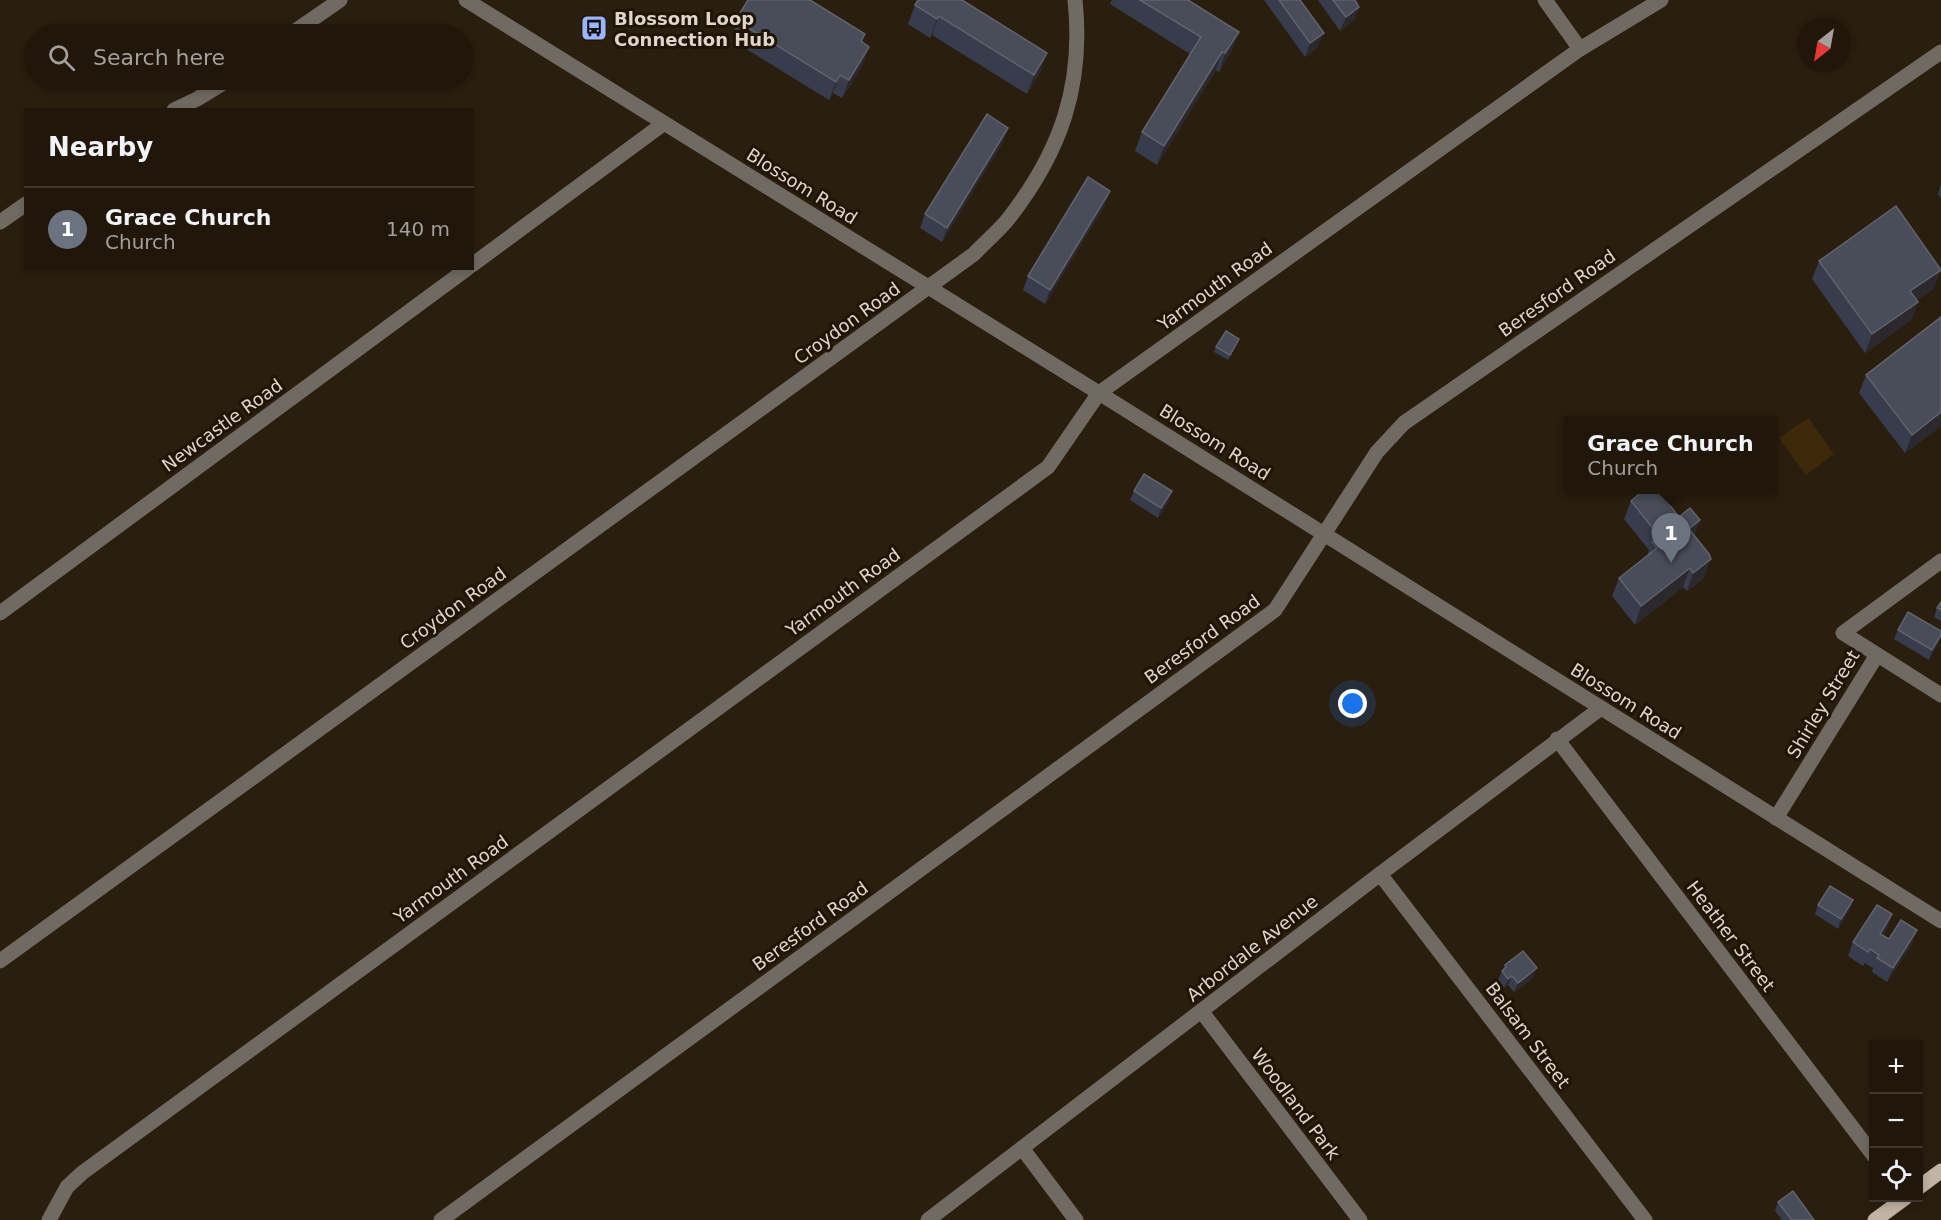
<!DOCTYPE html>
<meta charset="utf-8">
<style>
body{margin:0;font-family:"DejaVu Sans",sans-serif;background:#281f13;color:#f1f3f6}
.controls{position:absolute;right:18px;bottom:18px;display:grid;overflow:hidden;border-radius:0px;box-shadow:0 3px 9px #0003}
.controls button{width:54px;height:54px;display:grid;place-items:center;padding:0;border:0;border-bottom:2px solid #3d352b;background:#20160a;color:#f1f3f6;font:30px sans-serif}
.compass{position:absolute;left:1797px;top:18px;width:54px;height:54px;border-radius:50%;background:#20160a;box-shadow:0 3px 9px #0003;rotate:211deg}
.you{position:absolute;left:1353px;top:704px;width:21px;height:21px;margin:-15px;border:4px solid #fff;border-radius:50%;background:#1a73e8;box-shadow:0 0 0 9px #1a73e833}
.badge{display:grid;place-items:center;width:39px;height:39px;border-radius:50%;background:#9cb4fd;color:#fff;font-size:20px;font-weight:700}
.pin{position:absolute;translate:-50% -50px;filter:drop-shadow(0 2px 3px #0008)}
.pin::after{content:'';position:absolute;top:32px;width:21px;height:18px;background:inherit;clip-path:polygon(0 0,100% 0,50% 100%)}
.popup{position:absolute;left:1564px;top:416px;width:213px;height:78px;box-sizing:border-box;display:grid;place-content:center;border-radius:0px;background:#20160a;filter:drop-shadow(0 2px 4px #0005);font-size:20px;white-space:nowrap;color:#a29f9c}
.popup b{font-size:22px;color:#f1f3f6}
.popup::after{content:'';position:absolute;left:50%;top:100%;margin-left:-12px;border:12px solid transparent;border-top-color:#20160a}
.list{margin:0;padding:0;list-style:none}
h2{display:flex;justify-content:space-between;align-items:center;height:78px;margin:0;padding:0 24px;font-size:26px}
h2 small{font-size:20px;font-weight:400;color:#a29f9c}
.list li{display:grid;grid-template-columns:39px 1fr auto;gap:18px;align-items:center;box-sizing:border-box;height:84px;padding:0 24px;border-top:2px solid #3d352b}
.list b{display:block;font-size:22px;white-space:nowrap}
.list p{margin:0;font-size:20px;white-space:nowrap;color:#a29f9c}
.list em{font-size:20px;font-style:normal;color:#a29f9c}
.icon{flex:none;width:33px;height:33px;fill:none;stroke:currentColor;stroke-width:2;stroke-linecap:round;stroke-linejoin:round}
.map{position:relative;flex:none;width:1941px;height:1220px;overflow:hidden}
.search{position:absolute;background:#20160a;box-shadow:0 3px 9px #0003;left:24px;top:24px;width:450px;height:66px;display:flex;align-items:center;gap:15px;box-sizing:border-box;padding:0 21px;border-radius:33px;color:#a29f9c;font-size:22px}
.panel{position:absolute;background:#20160a;box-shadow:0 3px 9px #0003;left:24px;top:108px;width:450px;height:162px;border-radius:0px}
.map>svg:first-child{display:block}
.green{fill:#3e2909}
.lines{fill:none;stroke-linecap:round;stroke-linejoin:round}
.minor{stroke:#706a62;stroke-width:15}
.major{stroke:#c2b4a4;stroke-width:15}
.wall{fill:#383d4d}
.shaded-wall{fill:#2b292e}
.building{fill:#494d5a;stroke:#61626c;stroke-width:1.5}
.labels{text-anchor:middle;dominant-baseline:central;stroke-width:6;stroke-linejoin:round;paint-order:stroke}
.poi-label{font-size:18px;font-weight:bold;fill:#ded6cc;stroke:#201505;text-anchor:start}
.street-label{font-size:18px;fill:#ded6cc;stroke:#201505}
</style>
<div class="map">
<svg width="1941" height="1220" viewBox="0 0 1941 1220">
<rect width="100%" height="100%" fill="#2a1e0e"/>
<polygon class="green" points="1808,418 1834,454 1806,475 1779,438"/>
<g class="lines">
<g class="minor">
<polyline points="466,0 1099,393 1941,921"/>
<polyline points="1545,0 1580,49"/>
<polyline points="291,34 340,0"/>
<polyline points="174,110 197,99 228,80"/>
<polyline points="0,222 26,204"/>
<polyline points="472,265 663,124"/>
<polyline points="1941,561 1843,633 1941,695"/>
<polyline points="0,613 468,268"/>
<polyline points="1557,739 1874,1156"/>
<polyline points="1776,818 1877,655"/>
<polyline points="1380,874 1645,1220"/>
<path d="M0 961 974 254C985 242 999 231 1009 218 1061 151 1084 85 1075 0"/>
<polyline points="1202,1012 1360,1220"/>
<polyline points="1022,1148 1076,1220"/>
<polyline points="49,1220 67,1187 82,1173 1048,467 1099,393 1580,49 1661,0"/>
<polyline points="441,1220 1275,610 1377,452 1404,423 1941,52"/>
<polyline points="928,1220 1380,874 1601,708"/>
</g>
<g class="major">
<polyline points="1918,1188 1941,1171"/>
<polyline points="1875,1220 1905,1198"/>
</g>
</g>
<g class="wall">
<polygon points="918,0 1041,71 1027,94 932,35 930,38 908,24 915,5"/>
<polygon points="1112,0 1188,0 1232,50 1219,72 1216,70 1157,165 1135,151 1142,132 1190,54 1110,4"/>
<polygon points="1264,0 1300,0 1318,47 1305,57"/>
<polygon points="1318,0 1355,0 1359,7 1354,20 1340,31"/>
<polygon points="740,13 865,34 862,42 863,65 842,98 833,93 829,100 738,44 741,36 734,31"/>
<polygon points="1003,142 942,242 920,228 925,214"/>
<polygon points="1941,184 1941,198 1938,194"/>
<polygon points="1105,205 1045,304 1023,290 1028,276"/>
<polygon points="1819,261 1934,288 1917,300 1918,302 1911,320 1865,353 1812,279"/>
<polygon points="1941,317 1941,426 1905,453 1859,393 1866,375"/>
<polygon points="1237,344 1228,360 1214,352 1216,347"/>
<polygon points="1134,491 1169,501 1158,518 1130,500"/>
<polygon points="1631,501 1679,517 1700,520 1694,536 1704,578 1687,591 1683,587 1635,625 1612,596 1619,578 1647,556 1649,550 1624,519"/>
<polygon points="1941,602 1941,621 1934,617 1937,608"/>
<polygon points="1898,630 1939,641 1929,660 1894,639"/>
<polygon points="1853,900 1850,909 1838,929 1815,914 1818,905"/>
<polygon points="1892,914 1887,928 1883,936 1889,939 1912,944 1887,982 1872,972 1873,968 1865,963 1863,966 1848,956 1853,942"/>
<polygon points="1505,965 1533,978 1514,992 1508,985 1504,988 1498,980"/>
<polygon points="1778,1202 1814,1220 1782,1220 1775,1211"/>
</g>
<g class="shaded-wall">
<polygon points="1359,7 1354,20 1340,31 1346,17"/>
<polygon points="939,16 932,35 930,38 937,19"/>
<polygon points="1239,32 1232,50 1219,72 1225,53"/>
<polygon points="1324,33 1318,47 1305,57 1310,43"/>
<polygon points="869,47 863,65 842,98 849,80"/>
<polygon points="1222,52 1216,70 1157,165 1164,146"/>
<polygon points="1047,53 1041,71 1027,94 1034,75"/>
<polygon points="840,75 833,93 829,100 836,82"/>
<polygon points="1008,128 1003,142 942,242 947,228"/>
<polygon points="1110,191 1105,205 1045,304 1050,290"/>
<polygon points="1941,270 1934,288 1904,310 1910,291"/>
<polygon points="1918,302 1911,320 1865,353 1872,334"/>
<polygon points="1941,412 1941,426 1905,453 1912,435"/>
<polygon points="1172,491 1169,501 1158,518 1161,508"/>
<polygon points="1700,520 1693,539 1689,529"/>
<polygon points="1711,559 1704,578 1687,591 1693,573"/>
<polygon points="1690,568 1683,587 1635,625 1641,606"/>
<polygon points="1941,635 1939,641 1929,660 1932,650"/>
<polygon points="1853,900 1850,909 1838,929 1841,919"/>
<polygon points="1892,914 1887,928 1875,948 1880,934"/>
<polygon points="1917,930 1912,944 1887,982 1893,968"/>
<polygon points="1537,968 1533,978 1514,992 1518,983"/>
<polygon points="1512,976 1508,985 1504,988 1508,979"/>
</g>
<g class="building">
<polygon points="748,0 810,0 865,34 861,41 869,47 849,80 840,75 836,82 745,26 749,18 740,13"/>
<polygon points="918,0 962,0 1047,53 1034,75 939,16 937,19 915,5"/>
<polygon points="1140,0 1188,0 1239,32 1225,53 1222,52 1164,146 1142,132 1201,37"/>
<polygon points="1279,0 1300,0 1324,33 1310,43"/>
<polygon points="1333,0 1355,0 1359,7 1346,17"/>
<polygon points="987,114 1008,128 947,228 925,214"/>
<polygon points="1088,177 1110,191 1050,290 1028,276"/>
<polygon points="1896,206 1941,270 1910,291 1918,302 1872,334 1819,261"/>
<polygon points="1941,317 1941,412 1912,435 1866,375"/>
<polygon points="1226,331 1239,339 1230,355 1216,347"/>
<polygon points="1144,474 1172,491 1161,508 1134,491"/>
<polygon points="1645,489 1657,489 1679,517 1690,508 1700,520 1689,529 1709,554 1711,559 1693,573 1690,568 1641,606 1619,578 1657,548 1652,542 1659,536 1631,501"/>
<polygon points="1941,602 1941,610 1937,608"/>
<polygon points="1908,612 1941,631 1941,635 1932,650 1898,630"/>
<polygon points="1830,886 1853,900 1841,919 1818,905"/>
<polygon points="1877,905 1892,914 1880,934 1889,939 1901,920 1917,930 1893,968 1877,958 1879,955 1870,949 1868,952 1853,942"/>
<polygon points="1523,951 1537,968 1518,983 1512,976 1508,979 1502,971 1506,967 1505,965"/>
<polygon points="1793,1191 1814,1220 1792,1220 1778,1202"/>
</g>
<defs>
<symbol id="bus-square" viewBox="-11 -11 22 22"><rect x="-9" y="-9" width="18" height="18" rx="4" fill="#9cb4fd" stroke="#201505"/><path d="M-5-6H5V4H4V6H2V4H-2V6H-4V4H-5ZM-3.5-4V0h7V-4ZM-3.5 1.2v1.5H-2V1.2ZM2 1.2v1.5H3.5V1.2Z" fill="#111"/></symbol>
</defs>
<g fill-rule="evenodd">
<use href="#bus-square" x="579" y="13" width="30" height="30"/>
</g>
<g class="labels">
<g class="poi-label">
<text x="614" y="18">Blossom Loop<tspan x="614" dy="21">Connection Hub</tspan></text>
</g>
<g class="street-label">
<text transform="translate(802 186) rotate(32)">Blossom Road</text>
<text transform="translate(1215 286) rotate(-36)">Yarmouth Road</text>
<text transform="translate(1557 293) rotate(-35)">Beresford Road</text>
<text transform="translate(847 323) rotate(-36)">Croydon Road</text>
<text transform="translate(222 425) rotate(-36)">Newcastle Road</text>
<text transform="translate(1215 442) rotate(32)">Blossom Road</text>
<text transform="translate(843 592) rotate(-36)">Yarmouth Road</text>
<text transform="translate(453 608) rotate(-36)">Croydon Road</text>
<text transform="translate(1202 639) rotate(-36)">Beresford Road</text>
<text transform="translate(1626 701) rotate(32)">Blossom Road</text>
<text transform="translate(1823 704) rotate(-59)">Shirley Street</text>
<text transform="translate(451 879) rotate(-36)">Yarmouth Road</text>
<text transform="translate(810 926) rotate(-36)">Beresford Road</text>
<text transform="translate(1731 936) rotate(53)">Heather Street</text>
<text transform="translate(1252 948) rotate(-38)">Arbordale Avenue</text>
<text transform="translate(1528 1035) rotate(53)">Balsam Street</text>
<text transform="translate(1296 1104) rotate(53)">Woodland Park</text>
</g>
</g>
</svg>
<div class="controls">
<button>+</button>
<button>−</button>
<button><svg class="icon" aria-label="locate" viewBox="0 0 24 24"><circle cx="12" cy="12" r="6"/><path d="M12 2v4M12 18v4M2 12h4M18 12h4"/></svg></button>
</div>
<svg class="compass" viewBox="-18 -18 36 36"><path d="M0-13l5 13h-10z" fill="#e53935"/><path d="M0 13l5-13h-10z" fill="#a29f9c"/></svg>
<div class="you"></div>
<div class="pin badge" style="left:1671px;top:563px;background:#6b7280">1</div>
<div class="popup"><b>Grace Church</b>Church</div>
<div class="search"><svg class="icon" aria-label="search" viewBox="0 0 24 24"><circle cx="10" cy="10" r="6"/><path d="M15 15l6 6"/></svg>Search here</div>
<section class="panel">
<h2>Nearby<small></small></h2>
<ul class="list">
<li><span class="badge" style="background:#6b7280">1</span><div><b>Grace Church</b><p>Church</p></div><em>140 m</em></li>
</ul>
</section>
</div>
